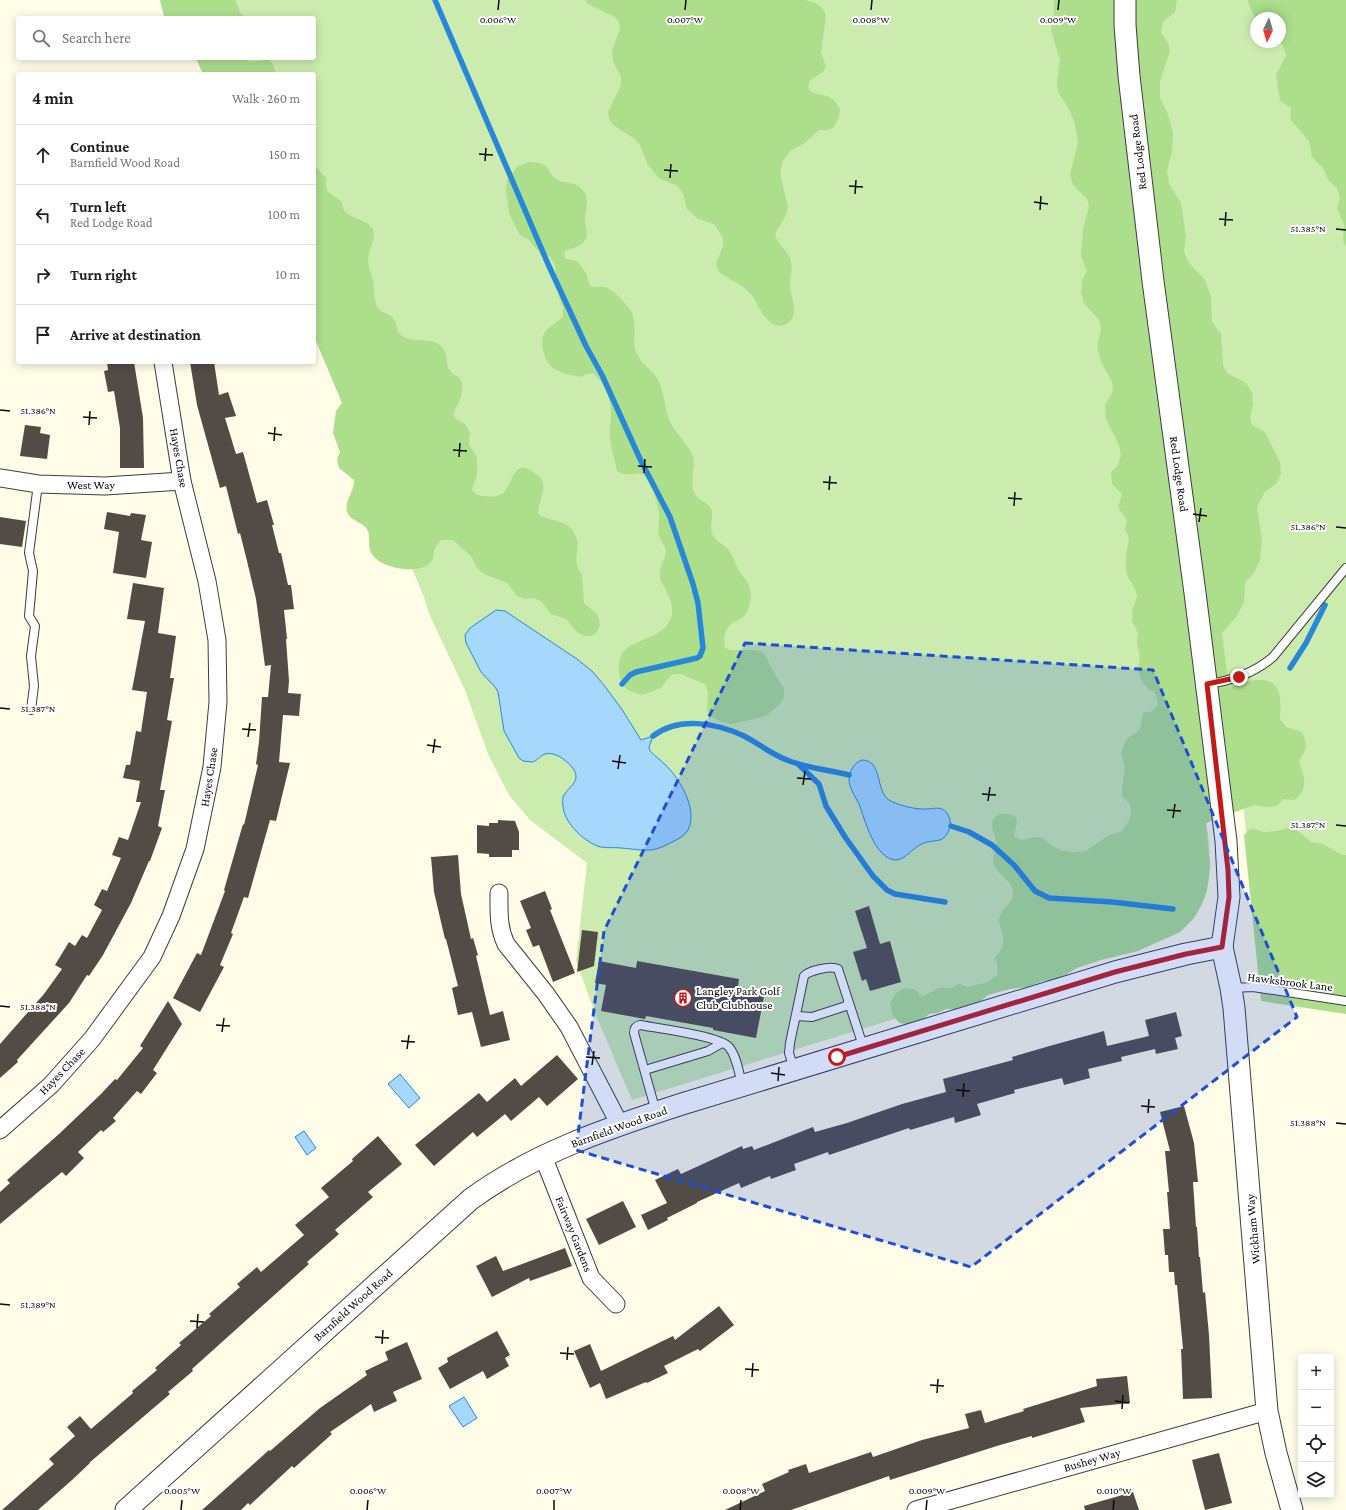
<!DOCTYPE html>
<meta charset="utf-8">
<style>
body{margin:0;font-family:"Crimson Pro",serif;background:#f6f6f6;color:#222}
.controls{position:absolute;right:12px;bottom:12px;display:grid;overflow:hidden;border-radius:4px;box-shadow:0 2px 10px #0003}
.controls button{width:36px;height:36px;display:grid;place-items:center;padding:0;border:0;border-bottom:1px solid #e0e0e0;background:#fff;color:#222;font:20px sans-serif}
.compass{position:absolute;left:1250px;top:12px;width:36px;height:36px;border-radius:50%;background:#fff;box-shadow:0 2px 10px #0003;rotate:185deg}
.stop{position:absolute;width:12px;height:12px;margin:-9px;border:3px solid #c51917;border-radius:50%;background:#fff}
.stop.end{background:#c51917;border-color:#fff;box-shadow:0 1px 4px #0008}
.list{margin:0;padding:0;list-style:none}
h2{display:flex;justify-content:space-between;align-items:center;height:52px;margin:0;padding:0 16px;font-size:17px}
h2 small{font-size:13px;font-weight:400;color:#767676}
.list li{display:grid;grid-template-columns:26px 1fr auto;gap:12px;align-items:center;box-sizing:border-box;height:60px;padding:0 16px;border-top:1px solid #e0e0e0}
.list b{display:block;font-size:15px;white-space:nowrap}
.list p{margin:0;font-size:13px;white-space:nowrap;color:#767676}
.list em{font-size:13px;font-style:normal;color:#767676}
.icon{flex:none;width:22px;height:22px;fill:none;stroke:currentColor;stroke-width:2;stroke-linecap:round;stroke-linejoin:round}
.map{position:relative;flex:none;width:1346px;height:1510px;overflow:hidden}
.search{position:absolute;background:#fff;box-shadow:0 2px 10px #0003;left:16px;top:16px;width:300px;height:44px;display:flex;align-items:center;gap:10px;box-sizing:border-box;padding:0 14px;border-radius:4px;color:#767676;font-size:15px}
.panel{position:absolute;background:#fff;box-shadow:0 2px 10px #0003;left:16px;top:72px;width:300px;height:292px;border-radius:4px}
.map>svg:first-child{display:block}
.green{fill:#cbecae;fill-rule:evenodd}
.forest{fill:#acde8c}
.water{fill:#a6d7fc;stroke:#2788d9}
.lines{fill:none;stroke-linecap:round;stroke-linejoin:round}
.stream{stroke:#2788d9;stroke-width:5.5}
.building{fill:#534c46}
.service-casing{stroke:#3d3d3d;stroke-width:10}
.minor-casing{stroke:#3d3d3d;stroke-width:19}
.tertiary-casing{stroke:#3d3d3d;stroke-width:23}
.service{stroke:#fff;stroke-width:8}
.minor{stroke:#fff;stroke-width:17}
.tertiary{stroke:#fff;stroke-width:21}
.route{stroke:#c51917;stroke-width:5}
.marked{fill:#1d4ed8;fill-opacity:0.2;stroke:#1d4ed8;stroke-width:3;stroke-dasharray:8 5;stroke-linejoin:round}
.ticks{fill:none;stroke:#0a0a0a;stroke-width:1.5}
.labels{text-anchor:middle;dominant-baseline:central;stroke-width:4;stroke-linejoin:round;paint-order:stroke}
.street-label{font-size:12px;fill:#0a0a0a;stroke:#fff}
.poi-label{font-size:12px;fill:#0a0a0a;stroke:#fff;text-anchor:start}
.ticks-label{font-size:10px;text-anchor:middle;fill:#0a0a0a;stroke:#fff;stroke-width:4;stroke-linejoin:round;paint-order:stroke}
</style>
<div class="map">
<svg width="1346" height="1510" viewBox="0 0 1346 1510">
<rect width="100%" height="100%" fill="#fffce7"/>
<g class="green">
<path d="M171 0H1107L1163 494 1209 842C1212 881 1208 918 1170 937L998 987 632 1100 595 1013 576 961 587 863 530 820 509 795 488 754 465 690 430 616 424 597 314 336V74H203L196 58H314V18H179Z"/>
<path d="M1145 0H1346V995L1249 855 1229 687 1167 235ZM1256 18H1280V42H1256Z"/>
</g>
<g class="forest">
<polygon points="160,0 235,0 241,14 247,18 167,18 164,16"/>
<path d="M585 0H805C815 3 822 4 826 15L821 53 826 66 823 72 810 80 808 87 811 92 827 96 835 101 840 109 839 117 834 127 828 130H819L805 143 790 151 783 161 780 173 788 207 786 215 775 234C778 247 789 250 791 262 793 269 790 277 790 284 790 297 802 318 784 325 781 326 776 326 773 324 761 317 758 301 749 292 744 286 727 278 719 272L716 264 723 246V238L714 224 698 219 687 209 683 194 678 186 660 179 648 165 640 145 635 139 613 125 609 119 608 112 621 85V77L613 61 612 51 620 28 619 22 615 17 588 4Z"/>
<path d="M1054 0H1177L1175 12 1163 22 1161 33 1168 43 1170 51 1160 81V97L1168 115 1173 133 1172 152 1167 170 1169 184 1181 203 1186 237 1184 252 1189 263 1205 280 1211 297 1212 322 1221 334 1223 365 1227 373 1246 383 1252 393 1253 403 1250 418 1252 425 1265 432 1280 462 1281 474 1276 484 1264 493 1257 508 1262 540 1260 560 1254 573 1245 583 1244 602 1237 616 1222 633 1229 687C1238 685 1248 681 1257 680 1283 678 1281 701 1280 719L1286 727 1302 732C1308 745 1307 749 1299 761 1304 777 1310 788 1294 800L1283 799 1277 806 1265 807 1254 805 1206 823 1210 867 1207 890 1203 901 1194 918 1180 932 1138 951 1101 960 1077 968 1057 980 1043 981 1027 987 1010 989 988 995 980 1002 969 1005 963 1009H946L938 1013 929 1014 921 1021 910 1025 900 1023 893 1016 890 1004 896 993 905 988 917 990 919 994 923 996 939 988H950L959 984 968 987 988 982 997 975 998 968 995 958C1003 947 1006 944 1001 930 1001 928 999 924 999 921 999 909 1014 904 1013 892 1012 881 1000 876 995 867 991 860 996 851 996 843 996 837 992 831 992 825 992 812 1007 813 1015 816L1017 823 1014 836 1021 840 1035 837 1043 838 1052 846 1063 851 1072 852 1086 851 1109 835 1122 831 1129 820 1131 811 1130 804 1122 796V788L1125 769 1121 753 1127 738C1141 732 1141 728 1143 713L1153 711 1158 704 1155 692 1148 689 1142 681 1138 670 1140 657 1137 642 1138 633 1132 621V611L1137 597 1135 588 1128 578 1126 570V556L1129 538 1125 529 1127 520 1118 507 1122 494 1112 484 1111 472 1118 465 1121 455 1119 445 1106 419 1105 405 1113 391 1112 381 1102 364 1097 347 1101 329 1099 320 1084 303 1081 292 1082 281 1087 271 1081 256 1083 229 1089 207 1087 199 1073 185 1070 174 1078 143 1075 124 1069 109 1058 92 1057 80 1060 60 1051 30 1054 16Z"/>
<polygon points="1247,0 1346,0 1346,246 1343,241 1344,224 1337,208 1340,198 1337,188 1328,180 1323,168 1312,157 1309,141 1290,119 1291,108 1280,101 1276,75 1286,55 1282,44 1277,42 1280,42 1280,18 1256,18 1256,20"/>
<polygon points="196,58 245,58 245,60 250,62 269,60 273,64 276,74 203,74"/>
<path d="M529 162C536 163 544 162 548 169 551 173 552 176 556 179 563 184 574 181 581 188 592 199 584 209 585 221 586 229 590 237 582 244 579 247 570 249 565 251L564 256 566 259 577 261 586 273 590 286C595 288 599 286 605 287 613 289 624 302 629 308 639 322 631 338 636 352 640 363 651 369 657 378 665 392 664 408 670 422 676 434 689 444 693 457 696 468 690 480 693 490 696 500 705 500 710 507 715 514 709 525 712 533 715 541 722 543 727 548 733 554 734 562 738 569 742 577 749 580 750 589 752 597 750 609 745 615 741 620 734 621 730 625 724 631 723 640 725 648L731 650H755L762 652 765 655 773 671 784 688V696L781 703 766 716 733 724 722 722 710 716 707 710 708 692 705 684 681 674H675L670 676 661 688 642 695 627 690C621 681 617 674 619 662 623 637 660 643 670 620 676 608 669 597 664 586 662 584 660 580 660 578 658 569 665 560 666 551 666 546 661 543 660 538 657 530 659 524 659 517 660 507 651 481 643 475 636 470 629 479 617 471 615 460 611 449 610 437 609 429 611 421 611 412 611 398 604 382 593 373L586 374 581 377C573 375 563 374 556 370 545 365 538 343 545 332 549 326 558 322 563 316V308L559 297 555 265 550 257 536 249 529 240 520 235 509 213 506 190 507 180 517 167Z"/>
<path d="M314 165 326 178V186L328 192 341 201C342 203 343 208 344 210 351 220 369 219 373 230 376 241 368 250 368 260 368 267 372 274 373 281 375 289 373 300 378 308 381 313 389 313 393 318 397 322 396 331 400 334 410 344 426 337 438 344 453 353 440 371 459 377 467 389 459 402 453 414L456 419 465 424 470 433 469 444 477 458V474L472 489C475 494 478 496 484 496 490 497 496 497 502 494 513 486 512 457 533 472 537 475 542 478 543 483 545 493 538 504 538 513L541 516 566 524 573 530 578 543 576 560 578 569 582 574 584 603 596 613 599 619 600 625 597 632 592 636H585L578 633 566 619 551 614 542 602 534 598 524 599 517 596 507 583 484 574 476 567 472 557 453 540H441C439 543 436 545 435 548 433 554 435 559 429 564 416 575 375 568 370 550 368 544 371 536 367 529 363 522 350 521 347 512 344 500 355 491 354 480L339 468 337 459 340 452 333 433 336 411 342 403 314 336Z"/>
<polygon points="1251,828 1264,832 1277,831 1287,828 1297,830 1311,842 1323,844 1342,855 1346,855 1346,1014 1261,1001 1244,835"/>
</g>
<g class="water">
<path d="M496 610 505 611 577 659 593 672 603 684 621 708 641 740 653 736 649 747 650 751C657 758 666 764 672 772 684 787 697 812 688 830 685 835 679 839 674 841 651 854 646 850 621 848 612 847 603 849 595 845 582 839 568 825 564 812 563 808 562 801 563 797 568 786 584 781 571 766 566 760 554 751 545 754 541 755 538 760 533 762L523 761 519 758 504 731 498 692 495 687 481 672 466 643 465 635 470 628Z"/>
<path d="M862 760C883 760 875 791 889 800 897 805 917 810 927 809 932 809 937 807 942 809 950 813 952 823 949 830 944 842 938 840 927 842 914 845 906 860 896 860 874 859 865 819 859 804 855 796 849 788 849 779 849 771 855 762 862 760Z"/>
<polygon points="400,1074 420,1098 409,1108 388,1084"/>
<polygon points="304,1131 316,1148 307,1155 295,1137"/>
<polygon points="464,1397 477,1418 463,1427 449,1406"/>
</g>
<g class="lines">
<g class="stream">
<polyline points="435,0 548,264 586,346 602,375 641,461 670,517 693,584 698,603 703,648 700,656 697,658 636,672 630,675 622,684"/>
<polyline points="1290,668 1306,643 1325,605"/>
<path d="M653 736C679 716 716 723 744 736 758 743 771 754 787 760 806 768 829 770 849 775"/>
<polyline points="798,764 819,784 826,806 845,837 873,876 887,890 895,894 945,902"/>
<polyline points="951,826 969,832 992,845 1014,865 1035,891 1049,898 1112,902 1173,909"/>
</g>
</g>
<g class="building">
<polygon points="107,362 134,362 143,418 144,468 120,468 120,428 114,391 108,392 104,371 108,370"/>
<polygon points="190,362 214,362 219,395 228,392 236,416 225,418 236,454 243,452 257,503 267,500 274,525 272,525 279,553 281,553 288,585 291,585 294,609 284,610 287,639 286,639 289,681 288,693 301,694 299,716 283,715 279,762 290,763 276,821 270,820 248,898 244,897 231,933 233,934 220,965 224,967 200,1012 173,998 197,953 201,955 225,891 224,890 243,824 244,825 258,765 256,764 259,742 262,697 268,697 271,665 265,666 256,599 247,561 240,533 238,534 226,486 220,488 197,405"/>
<polygon points="25,425 41,427 40,433 50,435 47,459 20,456"/>
<polygon points="107,512 130,516 131,513 146,515 141,540 152,542 146,578 113,573 119,532 104,529"/>
<polygon points="0,517 26,521 22,547 0,544"/>
<polygon points="133,583 164,588 158,633 176,636 170,678 174,678 167,720 172,721 160,790 165,790 158,826 162,828 150,861 149,861 131,903 103,955 89,976 87,975 69,1003 17,1060 18,1062 0,1078 0,1044 44,994 62,969 55,965 69,942 75,946 82,935 87,938 102,910 94,905 102,889 107,891 121,858 112,855 119,837 128,840 141,802 136,802 140,781 123,778 126,765 130,765 136,731 141,732 147,692 132,690 145,621 127,619"/>
<polygon points="498,820 515,821 519,832 519,850 512,850 512,857 489,857 489,854 477,853 477,825 489,826 489,823 498,823"/>
<polygon points="458,855 461,894 471,939 473,938 478,955 476,956 490,1015 503,1011 510,1040 481,1047 472,1012 458,1015 452,988 458,986 446,939 445,939 434,892 431,857"/>
<polygon points="545,891 552,909 550,910 575,973 553,982 539,945 533,947 526,930 531,928 520,901"/>
<polygon points="869,906 880,944 890,941 901,982 870,991 866,979 862,981 853,952 867,948 855,911"/>
<polygon points="582,930 598,932 594,966 577,972"/>
<polygon points="599,961 636,968 637,961 739,979 738,987 765,991 756,1038 713,1030 713,1028 646,1016 645,1019 601,1011 606,985 595,983"/>
<polygon points="168,1001 182,1024 153,1070 157,1073 141,1094 137,1091 113,1118 116,1121 103,1132 101,1130 78,1152 84,1158 66,1176 62,1172 0,1224 0,1192 10,1183 7,1180 59,1134 101,1094 115,1079 117,1080 143,1048 140,1046"/>
<polygon points="1176,1012 1182,1036 1175,1038 1178,1049 1156,1054 1155,1049 1121,1057 1122,1061 1088,1069 1090,1078 1064,1085 1062,1078 1014,1090 1015,1093 977,1104 981,1115 955,1123 954,1117 910,1130 909,1128 829,1155 828,1152 794,1164 796,1170 771,1179 770,1176 741,1188 739,1183 697,1202 697,1203 667,1218 668,1220 648,1230 641,1215 667,1203 655,1180 678,1169 681,1174 742,1146 743,1149 752,1146 754,1150 813,1127 815,1132 847,1123 902,1104 946,1092 943,1079 1013,1060 1012,1057 1053,1045 1104,1031 1107,1046 1149,1036 1145,1020"/>
<polygon points="557,1055 578,1079 547,1106 539,1097 511,1121 505,1114 477,1137 473,1132 434,1166 415,1145 479,1093 487,1102 515,1078 521,1086"/>
<polygon points="1184,1106 1194,1143 1198,1182 1193,1182 1196,1227 1197,1227 1199,1257 1200,1257 1203,1293 1205,1292 1209,1335 1212,1398 1183,1399 1181,1349 1183,1349 1177,1285 1175,1285 1174,1272 1169,1272 1168,1255 1165,1255 1163,1229 1170,1229 1167,1192 1169,1192 1165,1151 1170,1151 1160,1112"/>
<polygon points="378,1136 402,1164 368,1192 373,1197 335,1230 339,1234 307,1262 309,1264 192,1369 193,1371 168,1392 170,1394 89,1463 90,1463 72,1480 38,1510 2,1510 54,1464 49,1459 75,1436 67,1427 80,1416 91,1429 133,1393 132,1391 157,1370 155,1368 181,1345 179,1343 211,1316 209,1314 240,1287 237,1284 257,1267 261,1272 304,1235 295,1225 329,1197 321,1188 353,1161 352,1159"/>
<polygon points="623,1201 636,1227 599,1245 586,1219"/>
<polygon points="565,1248 572,1266 530,1281 529,1278 492,1297 476,1266 496,1256 503,1271"/>
<polygon points="719,1306 734,1325 700,1351 698,1349 664,1366 668,1373 647,1383 646,1382 606,1399 600,1383 590,1388 574,1351 590,1344 601,1371 673,1336 675,1340"/>
<polygon points="497,1331 510,1355 505,1358 509,1366 487,1379 483,1371 450,1389 438,1368 448,1362 447,1358"/>
<polygon points="407,1342 422,1379 393,1392 397,1401 374,1412 371,1404 330,1432 332,1434 294,1468 292,1466 250,1505 248,1503 241,1510 202,1510 269,1450 270,1451 320,1408 367,1375 365,1371 388,1360 385,1352"/>
<polygon points="1127,1376 1130,1403 1080,1408 1085,1422 1032,1438 1032,1436 1000,1445 890,1480 889,1476 791,1510 725,1510 765,1491 762,1484 789,1472 788,1470 806,1464 809,1473 871,1452 873,1457 922,1440 969,1428 965,1414 981,1410 985,1423 1024,1411 1023,1409 1097,1386 1096,1379"/>
<polygon points="1219,1453 1232,1503 1205,1510 1192,1460"/>
<polygon points="1133,1492 1139,1510 1085,1510 1084,1506"/>
</g>
<g class="lines">
<defs>
<g id="service">
<path d="M1207 684C1231 681 1254 673 1273 657L1346 568"/>
<polyline points="31,710 34,686 31,656 35,626 29,616 33,571 29,553 38,484"/>
<polyline points="1232,988 1253,987 1346,1001"/>
<polyline points="796,1016 812,1017 846,1006 848,1003"/>
<path d="M794 1069 789 1053 790 1043 804 976C808 971 831 965 838 969L864 1049"/>
<polyline points="645,1070 708,1051 722,1043"/>
<path d="M656 1112 634 1033C634 1028 636 1026 640 1025 656 1028 720 1036 729 1047 737 1057 739 1073 742 1085"/>
</g>
<g id="minor">
<polyline points="0,478 38,484 105,486 182,481"/>
<path d="M499 893C499 912 498 927 506 944L546 994 569 1027 620 1125"/>
<polyline points="0,1130 51,1085 92,1039 152,957 171,916 195,849 212,767 218,702 217,640 207,581 182,481 163,362"/>
<polyline points="543,1156 591,1278 616,1304"/>
<polyline points="916,1510 1267,1411"/>
</g>
<g id="tertiary">
<polyline points="1125,0 1125,25 1129,76 1153,281 1195,593 1226,841 1229,897 1222,947 1231,988 1234,1008 1267,1411 1276,1453 1292,1510"/>
<path d="M126 1510 471 1199C534 1153 608 1128 682 1104L1115 972 1186 954 1222 947"/>
</g>
</defs>
<use href="#service" class="service-casing"/>
<use href="#minor" class="minor-casing"/>
<use href="#tertiary" class="tertiary-casing"/>
<use href="#service" class="service"/>
<use href="#minor" class="minor"/>
<use href="#tertiary" class="tertiary"/>
</g>
<g class="lines">
<polyline class="route" points="837,1057 1115,972 1186,954 1222,947 1229,897 1228,870 1207,684 1239,677"/>
</g>
<path class="marked" d="M745 643 1153 670 1297 1017 971 1267 576 1150 604 931Z"/>
<path class="ticks" d="M498 10 499 0M685 10 686 0M871 10 872 0M1058 10 1059 0M479 154 493 155M485 161 486 148M664 170 678 171M670 178 671 164M849 186 863 187M855 194 856 180M1034 202 1048 204M1040 210 1041 196M1219 219 1233 220M1225 226 1226 212M1336 229 1346 230M0 410 10 411M83 417 97 418M89 425 90 411M268 433 282 435M274 441 275 427M453 450 467 451M459 457 460 443M638 466 652 467M644 473 645 459M823 482 837 483M829 490 830 476M1008 498 1022 499M1014 506 1015 492M1193 514 1207 516M1199 522 1201 508M1336 527 1346 528M0 708 10 709M242 729 256 730M248 737 250 723M427 745 441 747M433 753 435 739M612 761 626 763M618 769 620 755M797 778 811 779M803 785 805 771M982 794 996 795M988 801 990 787M1167 810 1181 811M1173 818 1175 804M1336 825 1346 826M0 1006 10 1007M216 1025 230 1026M222 1032 224 1018M401 1041 415 1042M407 1049 409 1035M586 1057 600 1058M592 1065 594 1051M771 1073 785 1075M778 1081 779 1067M956 1090 970 1091M963 1097 964 1083M1141 1106 1155 1107M1148 1113 1149 1099M1336 1123 1346 1124M0 1304 10 1305M190 1321 204 1322M197 1328 198 1314M375 1337 389 1338M382 1344 383 1330M560 1353 574 1354M567 1360 568 1347M745 1369 759 1370M752 1377 753 1363M930 1385 944 1386M937 1393 938 1379M1115 1401 1129 1403M1122 1409 1123 1395M181 1510 182 1500M367 1510 368 1500M554 1510V1500M740 1510 741 1500M926 1510 927 1500M1113 1510 1114 1500"/>
<defs>
<symbol id="building-ring" viewBox="-11 -11 22 22"><circle r="9.5" fill="#fff" stroke="#c51917" stroke-width="1.5"/><path d="M-4-6H4V6H1V3H-1V6H-4ZM-2.5-4.3h1.7v1.8h-1.7ZM.8-4.3h1.7v1.8H.8ZM-2.5-1h1.7V.8h-1.7ZM.8-1h1.7V.8H.8Z" fill="#c51917"/></symbol>
</defs>
<g fill-rule="evenodd">
<use href="#building-ring" x="673" y="988" width="20" height="20"/>
</g>
<g class="labels">
<g class="street-label">
<text transform="translate(1138 152) rotate(-97)">Red Lodge Road</text>
<text transform="translate(179 458) rotate(80)">Hayes Chase</text>
<text transform="translate(1179 474) rotate(82)">Red Lodge Road</text>
<text x="91" y="485">West Way</text>
<text transform="translate(209 777) rotate(-81)">Hayes Chase</text>
<text transform="translate(1290 982) rotate(7)">Hawksbrook Lane</text>
<text transform="translate(62 1071) rotate(-46)">Hayes Chase</text>
<text transform="translate(619 1127) rotate(-20)">Barnfield Wood Road</text>
<text transform="translate(1253 1229) rotate(-95)">Wickham Way</text>
<text transform="translate(574 1234) rotate(68)">Fairway Gardens</text>
<text transform="translate(353 1305) rotate(-42)">Barnfield Wood Road</text>
<text transform="translate(1092 1460) rotate(-16)">Bushey Way</text>
</g>
<g class="poi-label">
<text x="696" y="991">Langley Park Golf<tspan x="696" dy="14">Club Clubhouse</tspan></text>
</g>
</g>
<g class="ticks-label">
<text x="498" y="23">0.006°W</text>
<text x="685" y="23">0.007°W</text>
<text x="871" y="23">0.008°W</text>
<text x="1058" y="23">0.009°W</text>
<text x="1308" y="232">51.385°N</text>
<text x="38" y="414">51.386°N</text>
<text x="1308" y="530">51.386°N</text>
<text x="38" y="712">51.387°N</text>
<text x="1308" y="828">51.387°N</text>
<text x="38" y="1010">51.388°N</text>
<text x="1308" y="1126">51.388°N</text>
<text x="38" y="1308">51.389°N</text>
<text x="182" y="1494">0.005°W</text>
<text x="368" y="1494">0.006°W</text>
<text x="554" y="1494">0.007°W</text>
<text x="741" y="1494">0.008°W</text>
<text x="927" y="1494">0.009°W</text>
<text x="1114" y="1494">0.010°W</text>
</g>
</svg>
<div class="controls">
<button>+</button>
<button>−</button>
<button><svg class="icon" aria-label="locate" viewBox="0 0 24 24"><circle cx="12" cy="12" r="6"/><path d="M12 2v4M12 18v4M2 12h4M18 12h4"/></svg></button>
<button><svg class="icon" aria-label="layers" viewBox="0 0 24 24"><path d="M12 4l9 5-9 5-9-5zM3 14l9 5 9-5"/></svg></button>
</div>
<svg class="compass" viewBox="-18 -18 36 36"><path d="M0-13l5 13h-10z" fill="#e53935"/><path d="M0 13l5-13h-10z" fill="#767676"/></svg>
<div class="stop" style="left:837px;top:1057px"></div>
<div class="stop end" style="left:1239px;top:677px"></div>
<div class="search"><svg class="icon" aria-label="search" viewBox="0 0 24 24"><circle cx="10" cy="10" r="6"/><path d="M15 15l6 6"/></svg>Search here</div>
<section class="panel">
<h2>4 min<small>Walk · 260 m</small></h2>
<ul class="list">
<li><svg class="icon" aria-label="ahead" viewBox="0 0 24 24"><path d="M12 20V5M6 11l6-6 6 6"/></svg><div><b>Continue</b><p>Barnfield Wood Road</p></div><em>150 m</em></li>
<li><svg class="icon" aria-label="left" viewBox="0 0 24 24"><path d="M17 20v-9H6M10 6l-5 5 5 5"/></svg><div><b>Turn left</b><p>Red Lodge Road</p></div><em>100 m</em></li>
<li><svg class="icon" aria-label="right" viewBox="0 0 24 24"><path d="M7 20v-9h11M14 6l5 5-5 5"/></svg><div><b>Turn right</b></div><em>10 m</em></li>
<li><svg class="icon" aria-label="arrive" viewBox="0 0 24 24"><path d="M6 21V4h12l-3 4 3 4H6"/></svg><div><b>Arrive at destination</b></div></li>
</ul>
</section>
</div>
